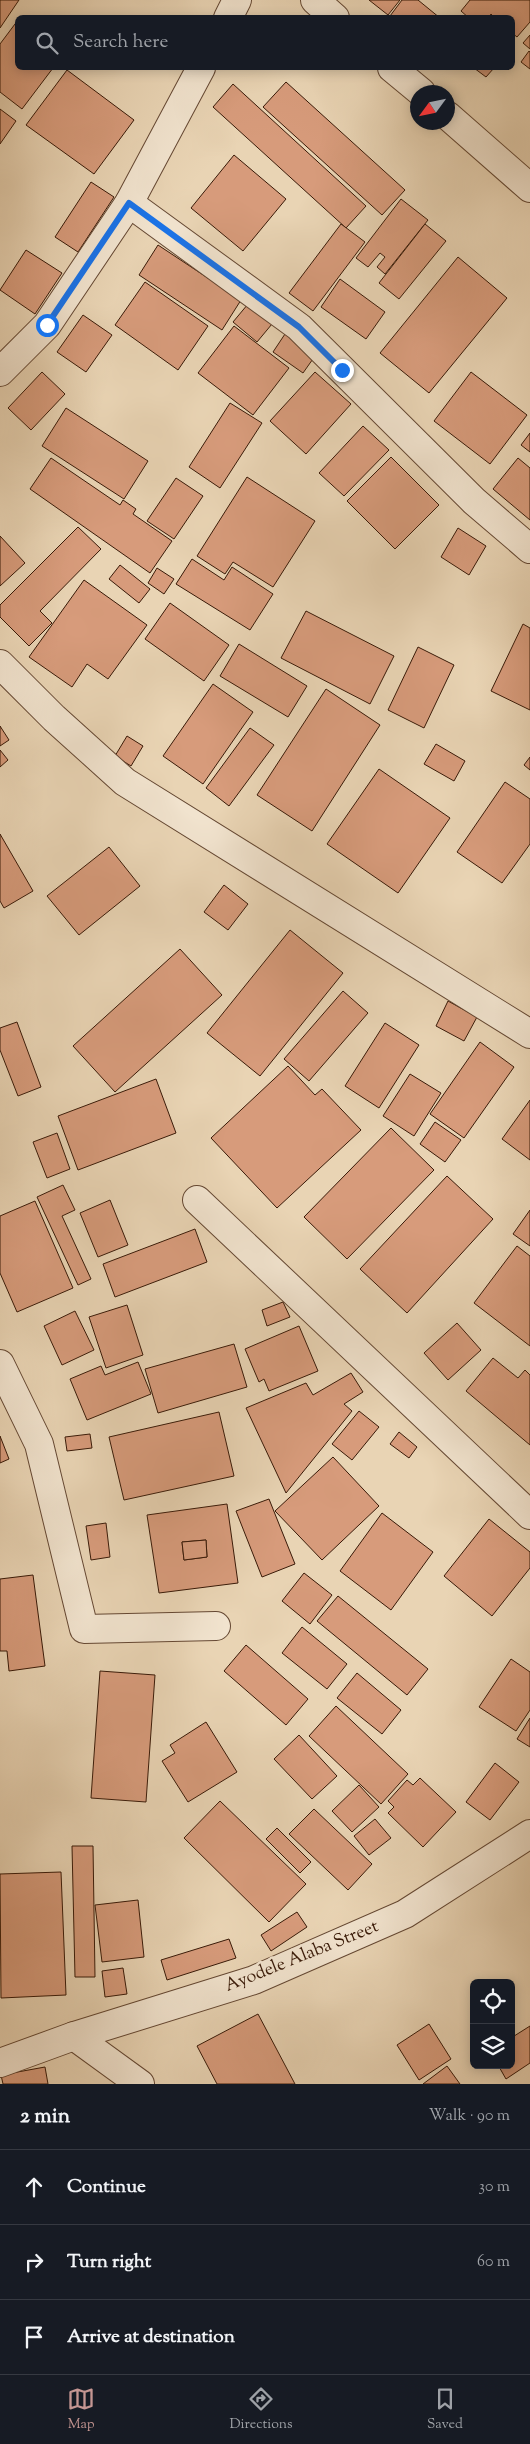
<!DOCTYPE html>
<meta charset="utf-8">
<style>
body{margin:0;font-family:"Sorts Mill Goudy",serif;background:#242831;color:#f1f3f6}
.controls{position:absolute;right:15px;bottom:15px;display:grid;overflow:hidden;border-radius:8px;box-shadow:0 2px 12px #0003}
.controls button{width:45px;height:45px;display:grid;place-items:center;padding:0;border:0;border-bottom:1px solid #363941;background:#171b24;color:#f1f3f6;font:25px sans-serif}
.compass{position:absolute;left:410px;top:85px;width:45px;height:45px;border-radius:50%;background:#171b24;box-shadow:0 2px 12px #0003;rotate:237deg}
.stop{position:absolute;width:15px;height:15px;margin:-11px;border:4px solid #1a73e8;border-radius:50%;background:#fff}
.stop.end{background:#1a73e8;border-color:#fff;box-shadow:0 1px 5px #0008}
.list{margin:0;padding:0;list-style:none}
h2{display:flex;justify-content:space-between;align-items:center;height:65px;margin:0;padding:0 20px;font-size:21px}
h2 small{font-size:16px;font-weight:400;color:#9ea1a6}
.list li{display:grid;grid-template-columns:32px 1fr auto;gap:15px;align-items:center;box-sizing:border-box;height:75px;padding:0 20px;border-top:1px solid #363941}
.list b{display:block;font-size:19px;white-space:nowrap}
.list em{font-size:16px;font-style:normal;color:#9ea1a6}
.icon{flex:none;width:28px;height:28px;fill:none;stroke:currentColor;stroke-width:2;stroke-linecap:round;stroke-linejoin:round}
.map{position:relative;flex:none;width:530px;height:2084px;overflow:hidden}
.search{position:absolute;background:#171b24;box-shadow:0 2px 12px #0003;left:15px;right:15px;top:15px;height:55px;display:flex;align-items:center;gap:12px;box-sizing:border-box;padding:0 18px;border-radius:8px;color:#9ea1a6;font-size:19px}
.sheet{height:290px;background:#171b24}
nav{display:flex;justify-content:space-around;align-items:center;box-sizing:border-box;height:70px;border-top:1px solid #363941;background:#171b24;font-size:14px;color:#9ea1a6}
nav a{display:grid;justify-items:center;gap:2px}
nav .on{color:#c59692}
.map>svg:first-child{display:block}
.building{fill:#d79b7b;stroke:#391a08;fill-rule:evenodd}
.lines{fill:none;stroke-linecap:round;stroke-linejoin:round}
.minor-casing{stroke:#654833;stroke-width:30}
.minor{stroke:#f1e3ce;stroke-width:28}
.route{stroke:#1a73e8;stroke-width:6}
.labels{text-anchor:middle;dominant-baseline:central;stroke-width:5;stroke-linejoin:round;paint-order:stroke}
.street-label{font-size:18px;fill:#391a08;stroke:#f1e3ce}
</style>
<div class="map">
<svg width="530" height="2084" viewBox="0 0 530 2084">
<rect width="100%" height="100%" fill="#e9d4b4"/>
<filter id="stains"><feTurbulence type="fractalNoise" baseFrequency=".004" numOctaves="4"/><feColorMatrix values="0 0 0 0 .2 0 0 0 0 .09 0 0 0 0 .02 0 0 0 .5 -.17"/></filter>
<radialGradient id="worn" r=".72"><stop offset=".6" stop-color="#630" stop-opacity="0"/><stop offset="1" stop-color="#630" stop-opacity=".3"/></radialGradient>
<g class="building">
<polygon points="0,0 19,0 0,28"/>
<polygon points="369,0 400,0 388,15"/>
<polygon points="402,0 418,0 440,18 392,18 390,16"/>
<polygon points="470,0 530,0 530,22 517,37 512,33 512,18 495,18 491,14 488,18 469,18 461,11"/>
<polygon points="18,20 18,68 53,68 22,109 0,92 0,44"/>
<polygon points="530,35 530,49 523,43"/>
<polygon points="529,51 530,52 530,69 521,62"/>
<polygon points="474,68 494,68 486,77"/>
<polygon points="67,70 134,120 94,174 26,125"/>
<polygon points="286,82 405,190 382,215 263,107"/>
<polygon points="233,84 366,206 346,228 213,107"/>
<polygon points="0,109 16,121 0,144"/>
<polygon points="234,155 286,199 243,251 191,208"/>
<polygon points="91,182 114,197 78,252 55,237"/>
<polygon points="401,199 428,220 385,274 377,267 385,257 380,253 368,267 356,258"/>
<polygon points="341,224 365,242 313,311 289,293"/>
<polygon points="425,224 446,241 399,299 379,283"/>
<polygon points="158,245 241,300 222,330 139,275"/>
<polygon points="26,250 62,273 35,314 0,290"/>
<polygon points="458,257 507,298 429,393 380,353"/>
<polygon points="340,279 385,312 366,339 321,307"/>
<polygon points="145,282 208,326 178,370 115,325"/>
<polygon points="248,304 272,324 257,342 233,322"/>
<polygon points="83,315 112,335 86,372 57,352"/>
<polygon points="234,326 289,368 253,415 198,373"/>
<polygon points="285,334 315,356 303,373 273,352"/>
<polygon points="42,372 65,394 31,430 8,408"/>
<polygon points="315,372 351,404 306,454 270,421"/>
<polygon points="471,372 527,415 490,464 434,421"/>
<polygon points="230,403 262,423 220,488 189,467"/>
<polygon points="66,408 148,461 124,499 42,446"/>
<polygon points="363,426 389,450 344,496 319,473"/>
<polygon points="530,433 530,452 521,445"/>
<polygon points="391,457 439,505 395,549 347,501"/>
<polygon points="51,458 120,505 123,500 136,509 133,514 172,541 150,573 30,489"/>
<polygon points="518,458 530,468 530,520 493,489"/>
<polygon points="247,477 315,521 273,587 233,562 225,574 197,556"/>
<polygon points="176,478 203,496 174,539 147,521"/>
<polygon points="78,527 101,549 40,611 52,623 29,646 0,617 0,605"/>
<polygon points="458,528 486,546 469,575 441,557"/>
<polygon points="0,536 25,563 0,586"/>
<polygon points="192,559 224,580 232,567 273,594 250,630 176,584"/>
<polygon points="120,565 150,589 139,603 109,579"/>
<polygon points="157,568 174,579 164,594 148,583"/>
<polygon points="84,580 147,625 108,679 87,664 72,687 29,657"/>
<polygon points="170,603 229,645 204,681 145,639"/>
<polygon points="306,611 394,656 370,704 281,658"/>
<polygon points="523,624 530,628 530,710 491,691"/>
<polygon points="239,644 307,686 288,717 220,676"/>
<polygon points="418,647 454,665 424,728 388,710"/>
<polygon points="213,684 253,712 203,784 163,756"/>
<polygon points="326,689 380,725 312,831 257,795"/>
<polygon points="0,726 9,740 0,746"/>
<polygon points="250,728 274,745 229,806 206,788"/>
<polygon points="127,736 143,746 131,766 115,756"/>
<polygon points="436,744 465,761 454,781 424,764"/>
<polygon points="0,750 8,760 0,767"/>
<polygon points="530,757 530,770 524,765"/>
<polygon points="379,769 450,818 398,893 327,844"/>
<polygon points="505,782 530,799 530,844 502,883 457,852"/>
<polygon points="0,834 33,891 4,908 0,901"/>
<polygon points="109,847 140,886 79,935 47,896"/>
<polygon points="224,885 248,904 228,930 204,912"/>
<polygon points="290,930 343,973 260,1076 207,1033"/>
<polygon points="180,949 222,995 115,1092 73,1046"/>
<polygon points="343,991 368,1013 309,1081 284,1059"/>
<polygon points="448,1001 477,1017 464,1041 436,1026"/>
<polygon points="17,1022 41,1087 18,1096 0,1050 0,1028"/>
<polygon points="385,1023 419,1045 379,1108 345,1086"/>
<polygon points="480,1042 514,1067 464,1138 430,1114"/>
<polygon points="288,1066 315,1095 322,1089 361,1130 277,1208 211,1138"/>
<polygon points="410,1074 441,1093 414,1136 383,1116"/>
<polygon points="156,1079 176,1133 78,1170 58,1116"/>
<polygon points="530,1100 530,1160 502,1139"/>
<polygon points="435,1122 461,1140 445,1162 420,1144"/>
<polygon points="391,1128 434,1170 347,1259 304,1217"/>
<polygon points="57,1133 70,1169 47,1178 33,1142"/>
<polygon points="447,1176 493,1219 407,1313 360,1269"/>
<polygon points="63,1185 75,1210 62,1216 91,1279 78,1285 37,1197"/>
<polygon points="110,1200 128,1245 98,1257 80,1213"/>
<polygon points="35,1201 73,1288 17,1312 0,1273 0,1216"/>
<polygon points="530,1210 530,1246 513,1234"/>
<polygon points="195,1229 207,1262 115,1297 103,1264"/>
<polygon points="517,1246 530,1256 530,1346 474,1303"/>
<polygon points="283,1302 290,1317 267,1326 262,1310"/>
<polygon points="127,1305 143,1355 106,1368 89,1317"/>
<polygon points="75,1311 94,1350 62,1365 44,1326"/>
<polygon points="457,1323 481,1350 448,1380 424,1353"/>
<polygon points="299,1326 318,1371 269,1391 264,1379 259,1382 245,1349"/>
<polygon points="234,1344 247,1387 158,1413 145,1369"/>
<polygon points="493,1358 518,1378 525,1370 530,1375 530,1445 466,1391"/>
<polygon points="138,1362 151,1394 87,1420 70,1379 101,1366 105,1375"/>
<polygon points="351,1373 363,1392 344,1404 352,1411 286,1493 246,1408 306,1383 313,1395"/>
<polygon points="359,1411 379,1427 352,1460 332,1444"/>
<polygon points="219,1412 234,1476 124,1500 109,1437"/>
<polygon points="399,1432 417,1447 409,1458 390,1444"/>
<polygon points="90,1434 92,1448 67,1451 65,1437"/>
<polygon points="0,1436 9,1459 0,1463"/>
<polygon points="333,1457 379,1506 322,1560 275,1511"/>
<polygon points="269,1499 295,1564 262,1577 236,1511"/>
<path d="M227 1504 238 1583 159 1593 147 1515ZM206 1540 207 1557 184 1560 182 1542Z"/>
<polygon points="382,1513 433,1552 391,1610 340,1571"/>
<polygon points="489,1519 530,1552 530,1568 492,1616 444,1576"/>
<polygon points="106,1523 110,1557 91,1560 86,1526"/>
<polygon points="206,1540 207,1557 184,1560 182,1542"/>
<polygon points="304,1573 332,1595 310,1624 282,1601"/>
<polygon points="33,1575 45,1666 9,1671 7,1651 0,1651 0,1579"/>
<polygon points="338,1596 428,1669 407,1695 317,1621"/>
<polygon points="302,1627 347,1664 327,1689 282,1653"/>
<polygon points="246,1645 308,1699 286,1725 224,1671"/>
<polygon points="511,1659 530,1672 530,1710 516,1731 479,1707"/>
<polygon points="100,1671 155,1675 146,1802 91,1798"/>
<polygon points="357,1673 401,1710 382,1734 337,1698"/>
<polygon points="336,1706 408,1774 381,1804 309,1736"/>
<polygon points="530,1718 530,1747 517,1739"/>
<polygon points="206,1722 237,1772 188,1802 162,1761 175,1753 170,1745"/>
<polygon points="299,1735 337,1776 312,1799 274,1759"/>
<polygon points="495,1763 519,1782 490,1820 466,1802"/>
<polygon points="420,1778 456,1812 423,1847 388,1813 394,1807 388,1801 407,1780 413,1785"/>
<polygon points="359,1785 379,1807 352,1832 332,1811"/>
<polygon points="220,1801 306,1884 269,1922 184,1838"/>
<polygon points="314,1809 372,1864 348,1890 289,1834"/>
<polygon points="375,1819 391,1838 369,1855 354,1836"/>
<polygon points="277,1828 311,1862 300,1873 266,1839"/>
<polygon points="72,1846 93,1846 95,1977 75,1977"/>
<polygon points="61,1872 66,1995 1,1998 0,1874"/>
<polygon points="138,1900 144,1957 102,1962 95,1905"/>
<polygon points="297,1912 307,1927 271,1951 261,1935"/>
<polygon points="229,1939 236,1958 167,1980 161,1960"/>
<polygon points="123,1968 127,1994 105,1997 102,1971"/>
<polygon points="258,2014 295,2084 217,2084 197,2046"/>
<polygon points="429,2024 451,2059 419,2080 397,2045"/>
<polygon points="530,2026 530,2063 506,2079 498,2065 511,2065 511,2038"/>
<polygon points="447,2066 460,2084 423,2084"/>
<polygon points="45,2067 48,2084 3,2084 1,2075"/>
</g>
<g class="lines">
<defs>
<g id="minor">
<polyline points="315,0 335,18"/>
<polyline points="228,18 237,0"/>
<polyline points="392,68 421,92"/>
<polyline points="448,116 530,188"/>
<polyline points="129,203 299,327 474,501 530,549"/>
<polyline points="0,372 47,325 129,203 201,68"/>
<polyline points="0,664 54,718 125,782 530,1034"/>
<polyline points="197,1200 530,1515"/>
<polyline points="0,1364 39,1444 84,1629 216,1626"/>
<polyline points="74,2036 140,2084"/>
<polyline points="0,2063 74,2036 254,1980 405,1914 530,1834"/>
</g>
</defs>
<use href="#minor" class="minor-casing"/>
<use href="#minor" class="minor"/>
</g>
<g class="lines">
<polyline class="route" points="47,325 129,203 299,327 342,370"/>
</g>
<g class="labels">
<g class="street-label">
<text transform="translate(302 1957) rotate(-22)">Ayodele Alaba Street</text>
</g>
</g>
<rect width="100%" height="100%" filter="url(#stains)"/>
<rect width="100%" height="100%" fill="url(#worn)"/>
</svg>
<div class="controls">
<button><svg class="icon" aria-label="locate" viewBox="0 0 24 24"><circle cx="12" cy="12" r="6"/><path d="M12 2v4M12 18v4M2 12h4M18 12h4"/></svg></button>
<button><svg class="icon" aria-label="layers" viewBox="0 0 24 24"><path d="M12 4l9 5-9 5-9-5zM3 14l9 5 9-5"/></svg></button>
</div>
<svg class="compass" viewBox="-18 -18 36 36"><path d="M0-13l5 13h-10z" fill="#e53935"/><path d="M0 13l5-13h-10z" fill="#9ea1a6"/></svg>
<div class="stop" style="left:47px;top:325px"></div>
<div class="stop end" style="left:342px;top:370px"></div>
<div class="search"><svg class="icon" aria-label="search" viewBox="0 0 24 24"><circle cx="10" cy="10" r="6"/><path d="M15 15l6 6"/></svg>Search here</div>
</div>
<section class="sheet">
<h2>2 min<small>Walk · 90 m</small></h2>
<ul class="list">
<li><svg class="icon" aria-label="ahead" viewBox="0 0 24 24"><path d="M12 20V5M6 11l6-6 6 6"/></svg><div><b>Continue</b></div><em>30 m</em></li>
<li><svg class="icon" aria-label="right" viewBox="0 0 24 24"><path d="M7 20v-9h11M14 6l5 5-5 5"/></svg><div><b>Turn right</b></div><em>60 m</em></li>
<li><svg class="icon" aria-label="arrive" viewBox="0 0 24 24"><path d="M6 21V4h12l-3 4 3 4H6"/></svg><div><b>Arrive at destination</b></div></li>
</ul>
</section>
<nav>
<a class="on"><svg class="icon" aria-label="map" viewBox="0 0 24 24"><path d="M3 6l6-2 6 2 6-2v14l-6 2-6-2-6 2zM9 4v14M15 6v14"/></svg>Map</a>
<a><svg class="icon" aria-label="directions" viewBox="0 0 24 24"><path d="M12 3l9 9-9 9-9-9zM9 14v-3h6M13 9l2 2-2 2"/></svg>Directions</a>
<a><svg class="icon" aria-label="saved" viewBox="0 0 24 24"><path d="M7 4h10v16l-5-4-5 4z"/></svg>Saved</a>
</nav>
